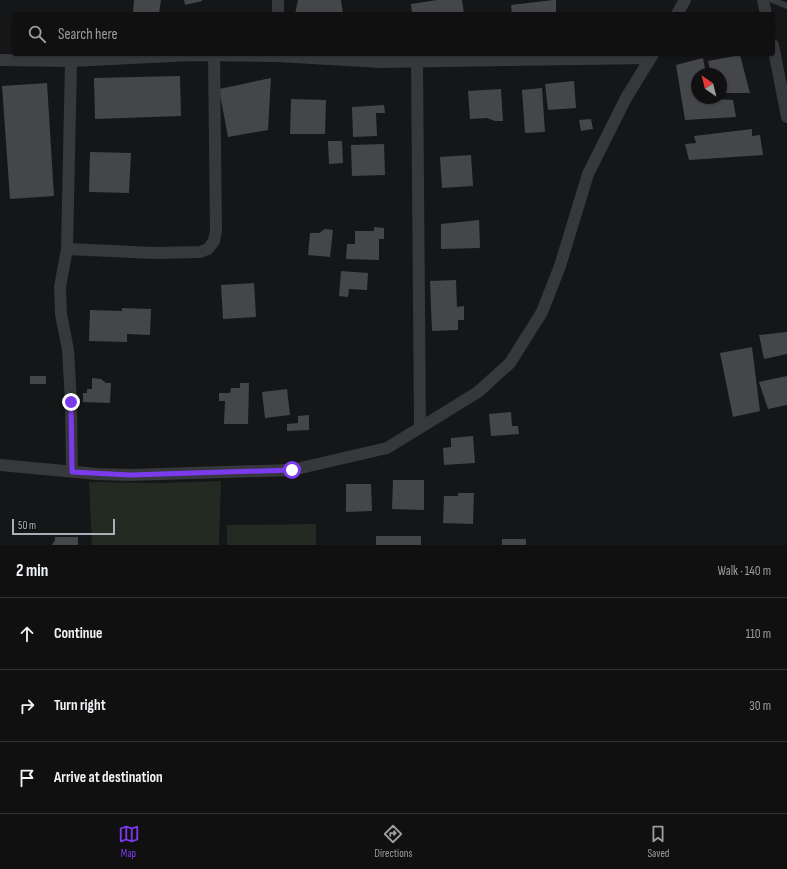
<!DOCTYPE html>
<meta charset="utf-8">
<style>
body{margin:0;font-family:"Sofia Sans Condensed",sans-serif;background:#1e1e1f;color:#f1f3f6}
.compass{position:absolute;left:691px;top:68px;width:36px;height:36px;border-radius:50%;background:#101011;box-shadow:0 1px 3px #0004;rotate:325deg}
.scale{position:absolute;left:12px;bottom:10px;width:103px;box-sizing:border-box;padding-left:4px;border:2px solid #a9afb6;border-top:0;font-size:11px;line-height:14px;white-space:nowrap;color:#a9afb6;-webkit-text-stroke:3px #101112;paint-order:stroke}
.stop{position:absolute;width:12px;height:12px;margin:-9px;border:3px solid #7c3aed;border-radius:50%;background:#fff}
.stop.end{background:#7c3aed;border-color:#fff;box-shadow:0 1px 4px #0008}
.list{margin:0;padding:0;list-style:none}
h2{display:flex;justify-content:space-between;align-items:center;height:52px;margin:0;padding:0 16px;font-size:17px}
h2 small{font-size:13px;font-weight:400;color:#9c9d9f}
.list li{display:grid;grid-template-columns:26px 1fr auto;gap:12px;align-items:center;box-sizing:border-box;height:72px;padding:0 16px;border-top:1px solid #303031}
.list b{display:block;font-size:15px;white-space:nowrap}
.list em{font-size:13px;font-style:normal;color:#9c9d9f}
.icon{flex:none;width:22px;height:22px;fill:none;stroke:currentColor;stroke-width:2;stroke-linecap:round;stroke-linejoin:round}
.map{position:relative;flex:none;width:787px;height:545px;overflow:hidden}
.search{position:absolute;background:#101011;box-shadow:0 1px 3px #0004;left:12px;right:12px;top:12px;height:44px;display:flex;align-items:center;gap:10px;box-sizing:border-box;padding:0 14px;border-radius:4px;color:#9c9d9f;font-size:15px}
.sheet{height:268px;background:#101011}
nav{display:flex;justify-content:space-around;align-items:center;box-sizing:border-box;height:56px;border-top:1px solid #303031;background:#101011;font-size:11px;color:#9c9d9f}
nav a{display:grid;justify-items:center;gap:2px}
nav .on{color:#7c3aed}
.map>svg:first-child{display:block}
.green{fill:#222a22}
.building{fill:#45464a}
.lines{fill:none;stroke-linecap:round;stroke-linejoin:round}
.lane{stroke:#37383c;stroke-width:6}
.street{stroke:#37383c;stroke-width:12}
.route{stroke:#7c3aed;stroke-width:5}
</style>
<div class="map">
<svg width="787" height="545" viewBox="0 0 787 545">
<rect width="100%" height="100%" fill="#151617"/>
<g class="green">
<polygon points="221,481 219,545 92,545 89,482 158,483"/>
<polygon points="316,524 316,545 227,545 227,525"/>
</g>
<g class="building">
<polygon points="134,0 161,0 159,14 133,14"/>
<polygon points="184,0 202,0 202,1 185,5"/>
<polygon points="298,0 341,0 343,14 295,14"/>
<polygon points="437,0 462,0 464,14 412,14 411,4"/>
<polygon points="553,0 556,0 556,14 512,14 511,5"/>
<polygon points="740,55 750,93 721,93 721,74 711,74 708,61"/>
<polygon points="703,58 706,74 697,74 697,98 733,100 736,117 685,120 676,65"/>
<polygon points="180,76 181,116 95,119 94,78"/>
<polygon points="271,78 268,130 228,137 219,89"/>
<polygon points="574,81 576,108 548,110 545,84"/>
<polygon points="47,83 54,196 10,199 2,86"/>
<polygon points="542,88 545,132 525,133 522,90"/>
<polygon points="501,89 503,121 495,121 487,118 470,119 468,91"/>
<polygon points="291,99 326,100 325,134 290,134"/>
<polygon points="384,105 385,113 376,113 377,136 353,137 352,107"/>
<polygon points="591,119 593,129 581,131 579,120"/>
<polygon points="752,129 752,136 760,135 763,155 689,160 685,144 696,143 694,136"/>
<polygon points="328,141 342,141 343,163 329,164"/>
<polygon points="384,144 385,175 352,176 351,145"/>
<polygon points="90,152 131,153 129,193 89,192"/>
<polygon points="471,155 473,186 442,188 440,157"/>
<polygon points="479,220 480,248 441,249 441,224"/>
<polygon points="374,227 384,228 384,239 379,239 379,260 346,259 347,244 355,244 355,231 374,231"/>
<polygon points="325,229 333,230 330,257 308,255 310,233 319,233"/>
<polygon points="341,271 368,273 367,290 349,289 348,297 339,296"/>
<polygon points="456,280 457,307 464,306 464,320 458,320 458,330 432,331 430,281"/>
<polygon points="254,283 256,317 223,319 221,285"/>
<polygon points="122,308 151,309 150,335 127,334 127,342 89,341 90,310 122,311"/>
<polygon points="787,332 787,354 764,359 759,335"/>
<polygon points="752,347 760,411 733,417 720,353"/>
<rect x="30" y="376" width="16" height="8"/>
<polygon points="787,376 787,405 768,409 759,382"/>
<polygon points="92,378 101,379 106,383 111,383 110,403 83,402 83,393 87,393 87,389 92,389"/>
<polygon points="240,383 249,383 248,424 224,424 225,401 219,401 219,393 230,393 231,388 240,388"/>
<polygon points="287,389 290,415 265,418 262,392"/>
<polygon points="511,412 512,426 518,426 519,434 491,436 489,414"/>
<polygon points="309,415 309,430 287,431 287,424 298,423 298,416"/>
<polygon points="473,436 475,463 444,465 443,448 451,447 451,438"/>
<polygon points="393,480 424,480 424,510 392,509"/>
<polygon points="346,484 371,484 372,511 346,512"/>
<polygon points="458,493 474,493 473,524 443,523 444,496 458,496"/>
<rect x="376" y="536" width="45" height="9"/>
<polygon points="55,537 78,537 78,545 52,545 55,540"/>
<rect x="502" y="539" width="24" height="6"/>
</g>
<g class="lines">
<polyline class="lane" points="772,0 787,6"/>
<g class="street">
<polyline points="763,0 766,14"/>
<polyline points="278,14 278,0"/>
<polyline points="677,14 685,0"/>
<polyline points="773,45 787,117"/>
<polyline points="0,60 71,61 192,55 277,56 381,62 650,58"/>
<polyline points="71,61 67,249 60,287 61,314 68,350 71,402 72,471"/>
<polyline points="417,62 420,427"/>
<polyline points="67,249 155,253 200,252 208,249 214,241 216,231 214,55"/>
<polyline points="0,465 97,474 130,475 292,470 387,448 478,392 510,363 542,312 560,266 588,174 626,98 653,54"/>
</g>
</g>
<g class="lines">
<polyline class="route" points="71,402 72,472 130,475 292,470"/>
</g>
</svg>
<svg class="compass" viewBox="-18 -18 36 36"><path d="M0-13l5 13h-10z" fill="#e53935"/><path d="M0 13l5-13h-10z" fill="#9c9d9f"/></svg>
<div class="scale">50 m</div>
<div class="stop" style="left:292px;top:470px"></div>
<div class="stop end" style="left:71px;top:402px"></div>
<div class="search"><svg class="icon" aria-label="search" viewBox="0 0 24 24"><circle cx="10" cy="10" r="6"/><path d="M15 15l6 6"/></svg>Search here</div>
</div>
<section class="sheet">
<h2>2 min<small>Walk · 140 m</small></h2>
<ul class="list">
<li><svg class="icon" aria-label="ahead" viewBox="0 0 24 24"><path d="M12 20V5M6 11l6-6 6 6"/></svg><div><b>Continue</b></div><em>110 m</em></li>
<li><svg class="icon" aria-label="right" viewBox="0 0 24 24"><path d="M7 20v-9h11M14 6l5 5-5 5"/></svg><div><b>Turn right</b></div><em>30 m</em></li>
<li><svg class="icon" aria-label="arrive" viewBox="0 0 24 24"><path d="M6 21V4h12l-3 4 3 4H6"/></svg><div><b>Arrive at destination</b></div></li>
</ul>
</section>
<nav>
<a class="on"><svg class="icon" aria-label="map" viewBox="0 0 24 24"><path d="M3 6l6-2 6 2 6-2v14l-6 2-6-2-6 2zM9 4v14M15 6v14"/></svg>Map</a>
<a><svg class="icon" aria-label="directions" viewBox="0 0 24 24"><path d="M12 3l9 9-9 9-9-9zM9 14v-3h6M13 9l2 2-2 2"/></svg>Directions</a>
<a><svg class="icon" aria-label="saved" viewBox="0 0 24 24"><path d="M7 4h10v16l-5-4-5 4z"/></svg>Saved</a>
</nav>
